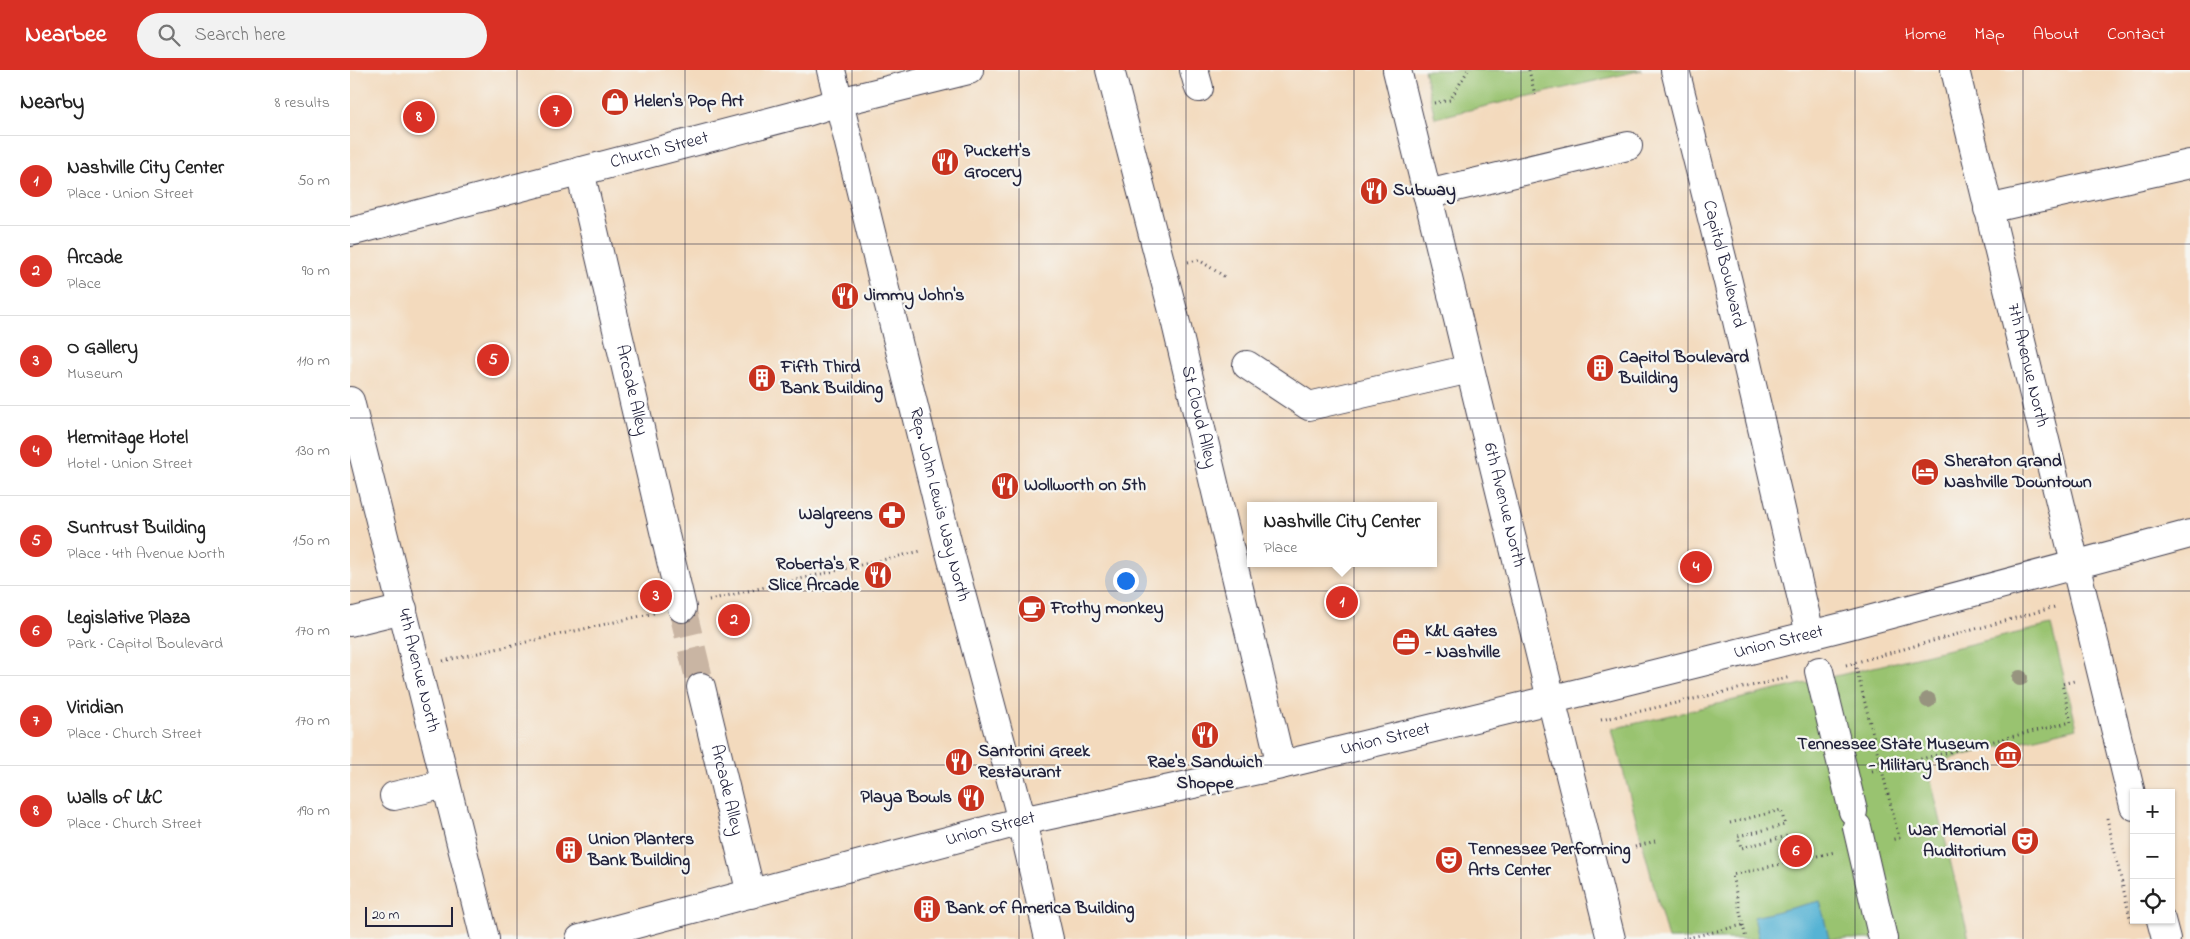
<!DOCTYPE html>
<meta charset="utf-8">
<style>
body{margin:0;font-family:"Indie Flower",sans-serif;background:#f2f2f2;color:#222}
.controls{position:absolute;right:15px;bottom:15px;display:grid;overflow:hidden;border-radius:0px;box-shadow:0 1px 4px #0004}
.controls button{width:45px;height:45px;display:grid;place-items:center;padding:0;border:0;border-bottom:1px solid #e0e0e0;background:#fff;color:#222;font:25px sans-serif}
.scale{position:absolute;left:15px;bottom:12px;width:88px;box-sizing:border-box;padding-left:5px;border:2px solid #22223b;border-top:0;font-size:14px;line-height:18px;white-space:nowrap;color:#22223b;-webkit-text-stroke:4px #f6f6f2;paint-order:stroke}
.you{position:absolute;left:775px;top:510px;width:18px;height:18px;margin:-12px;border:4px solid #fff;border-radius:50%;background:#1a73e8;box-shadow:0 0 0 8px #1a73e833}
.badge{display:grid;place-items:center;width:32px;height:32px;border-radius:50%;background:#d93025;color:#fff;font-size:16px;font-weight:700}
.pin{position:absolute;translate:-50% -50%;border:2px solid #fff;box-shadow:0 1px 5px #0006}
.popup{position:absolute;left:897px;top:432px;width:190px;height:65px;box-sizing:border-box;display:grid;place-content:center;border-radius:0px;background:#fff;filter:drop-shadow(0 1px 4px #0005);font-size:16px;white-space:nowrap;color:#767676}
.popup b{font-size:19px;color:#222}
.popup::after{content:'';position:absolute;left:50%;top:100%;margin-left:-10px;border:10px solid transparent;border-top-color:#fff}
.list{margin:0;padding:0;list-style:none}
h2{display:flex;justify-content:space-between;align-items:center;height:65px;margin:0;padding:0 20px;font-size:21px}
h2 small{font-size:16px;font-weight:400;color:#767676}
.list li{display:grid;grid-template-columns:32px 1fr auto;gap:15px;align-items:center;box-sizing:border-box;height:90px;padding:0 20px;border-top:1px solid #e0e0e0}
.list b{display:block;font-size:19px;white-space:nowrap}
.list p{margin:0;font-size:16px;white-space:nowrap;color:#767676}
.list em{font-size:16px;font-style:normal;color:#767676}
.icon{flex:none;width:28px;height:28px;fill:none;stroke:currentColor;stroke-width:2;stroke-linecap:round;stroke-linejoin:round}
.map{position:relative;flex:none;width:1840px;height:869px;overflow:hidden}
header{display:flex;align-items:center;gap:30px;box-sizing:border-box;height:70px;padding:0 25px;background:#d93025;color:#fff}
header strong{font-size:24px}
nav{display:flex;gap:28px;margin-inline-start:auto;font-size:18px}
.search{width:350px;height:45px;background:#f2f2f2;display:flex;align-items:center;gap:12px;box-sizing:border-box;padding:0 18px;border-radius:28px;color:#767676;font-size:19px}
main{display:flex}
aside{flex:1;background:#fff}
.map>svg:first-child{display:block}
.green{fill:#99c36f;stroke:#5e7255}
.water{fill:#56b3d4;stroke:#3c6a88}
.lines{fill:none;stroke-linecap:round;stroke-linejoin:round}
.minor-tunnel{stroke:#c9b5a3;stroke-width:28;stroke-dasharray:28 14;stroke-linecap:butt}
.minor-casing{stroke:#413e4e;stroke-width:30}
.major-casing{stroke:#413e4e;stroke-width:30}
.path{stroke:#413e4e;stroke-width:3;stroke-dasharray:1 4;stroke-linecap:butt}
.minor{stroke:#fff;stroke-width:28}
.major{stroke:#fff;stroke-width:28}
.tree{fill:#97947f}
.grid{fill:none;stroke:#22223b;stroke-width:1;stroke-opacity:0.55}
.labels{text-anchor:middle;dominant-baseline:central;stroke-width:4.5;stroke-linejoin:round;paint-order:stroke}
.poi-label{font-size:18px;font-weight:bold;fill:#22223b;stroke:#f6f6f2;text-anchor:start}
.street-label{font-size:18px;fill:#22223b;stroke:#f6f6f2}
</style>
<header>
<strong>Nearbee</strong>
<div class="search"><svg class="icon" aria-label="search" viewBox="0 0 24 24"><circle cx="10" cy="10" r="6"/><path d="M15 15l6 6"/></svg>Search here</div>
<nav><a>Home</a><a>Map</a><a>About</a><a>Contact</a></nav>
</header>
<main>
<aside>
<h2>Nearby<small>8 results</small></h2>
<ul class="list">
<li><span class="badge">1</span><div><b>Nashville City Center</b><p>Place · Union Street</p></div><em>50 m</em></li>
<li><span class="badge">2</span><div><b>Arcade</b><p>Place</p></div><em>90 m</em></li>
<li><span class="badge">3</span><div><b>O Gallery</b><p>Museum</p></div><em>110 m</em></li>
<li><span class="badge">4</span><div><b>Hermitage Hotel</b><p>Hotel · Union Street</p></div><em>130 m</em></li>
<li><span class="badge">5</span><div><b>Suntrust Building</b><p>Place · 4th Avenue North</p></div><em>150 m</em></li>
<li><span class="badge">6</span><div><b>Legislative Plaza</b><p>Park · Capitol Boulevard</p></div><em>170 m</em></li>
<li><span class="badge">7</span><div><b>Viridian</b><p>Place · Church Street</p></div><em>170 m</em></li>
<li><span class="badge">8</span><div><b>Walls of L&amp;C</b><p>Place · Church Street</p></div><em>190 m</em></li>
</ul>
</aside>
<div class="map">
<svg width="1840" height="869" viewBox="0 0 1840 869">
<rect width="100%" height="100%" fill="#f6f6f2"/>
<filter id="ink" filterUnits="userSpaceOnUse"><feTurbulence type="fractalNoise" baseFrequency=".02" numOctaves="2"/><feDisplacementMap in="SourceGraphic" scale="10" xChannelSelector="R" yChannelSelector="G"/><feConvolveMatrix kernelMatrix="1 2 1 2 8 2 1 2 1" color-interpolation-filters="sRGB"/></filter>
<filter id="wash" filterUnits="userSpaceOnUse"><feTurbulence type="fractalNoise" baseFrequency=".0096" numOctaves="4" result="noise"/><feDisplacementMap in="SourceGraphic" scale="20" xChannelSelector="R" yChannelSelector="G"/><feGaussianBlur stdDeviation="1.12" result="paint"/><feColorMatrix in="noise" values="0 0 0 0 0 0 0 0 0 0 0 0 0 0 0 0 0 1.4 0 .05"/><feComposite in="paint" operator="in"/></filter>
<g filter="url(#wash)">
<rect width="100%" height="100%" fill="#f3dabd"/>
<g class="green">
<polygon points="1074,0 1292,0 1085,48"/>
<polygon points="1701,555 1727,658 1577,694 1619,869 1318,869 1262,659"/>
</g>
<polygon class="water" points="1470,831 1479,869 1409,869 1404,847"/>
</g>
<g filter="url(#ink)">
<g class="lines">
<polyline class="minor-tunnel" points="332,538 351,617"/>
<defs>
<g id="minor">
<path id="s1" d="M481 0 598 475 672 751 699 869"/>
<path id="s2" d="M760 0 823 241 931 695"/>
<polyline points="844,0 849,18"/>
<path id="s3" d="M1047 0 1201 629 1261 869"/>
<path id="s4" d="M1325 0 1378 212 1460 564"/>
<path id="s5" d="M1605 0 1784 736"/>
<path id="s6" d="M230 101 332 538"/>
<polyline points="1077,124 1278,76"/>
<polyline points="1638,139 1840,94"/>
<path id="s7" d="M0 162 457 42 489 32 619 0"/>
<polyline points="897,295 959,336 1120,299"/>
<path id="s8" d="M0 331 135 869"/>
<polyline points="0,552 53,539"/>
<polyline points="1469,601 1503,741"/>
<path id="s9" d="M351 617 401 824"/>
<polyline points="44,726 96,714"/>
<polyline points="1507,757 1533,869"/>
<polyline points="1811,850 1816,869"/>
</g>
<g id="major">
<path id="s10" d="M230 869 672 751 931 695 1236 621 1500 555 1840 464"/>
</g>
</defs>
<use href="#minor" class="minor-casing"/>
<use href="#major" class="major-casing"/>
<g class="path">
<polyline points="1179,0 1185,25"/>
<polyline points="1084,33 1100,30 1118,0"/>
<polyline points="838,192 849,190 875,207"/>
<polyline points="359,530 571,481"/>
<polyline points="93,591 304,543"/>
<polyline points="1505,593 1549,768 1540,770"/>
<polyline points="1496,595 1705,537 1705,538"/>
<polyline points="1251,650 1441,607"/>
<polyline points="1522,701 1721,652 1712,614 1724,611"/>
<polyline points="1757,748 1781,852"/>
<polyline points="1380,753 1431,740 1435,755 1388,766 1391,778 1438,766 1444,791"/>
<polyline points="1285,777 1305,771"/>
<polyline points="1393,855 1396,869"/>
<polyline points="1333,869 1393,855 1382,805 1485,782"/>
</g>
<use href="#minor" class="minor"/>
<use href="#major" class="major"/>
</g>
<g class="tree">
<circle cx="1670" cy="608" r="8"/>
<circle cx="1578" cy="630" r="8"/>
</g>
</g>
<path class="grid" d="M167 0V869M335 0V869M502 0V869M669 0V869M836 0V869M1004 0V869M1171 0V869M1338 0V869M1505 0V869M1673 0V869M0 174H1840M0 348H1840M0 521H1840M0 695H1840"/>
<defs>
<symbol id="shop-disc" viewBox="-11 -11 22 22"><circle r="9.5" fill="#c8321e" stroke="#f6f6f2"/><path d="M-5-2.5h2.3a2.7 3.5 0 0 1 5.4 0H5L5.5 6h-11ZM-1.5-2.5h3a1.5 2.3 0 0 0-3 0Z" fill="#fff"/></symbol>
<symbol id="restaurant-disc" viewBox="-11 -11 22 22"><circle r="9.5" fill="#c8321e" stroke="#f6f6f2"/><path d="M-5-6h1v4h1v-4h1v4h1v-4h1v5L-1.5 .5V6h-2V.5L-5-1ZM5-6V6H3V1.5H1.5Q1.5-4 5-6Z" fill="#fff"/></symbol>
<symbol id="building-disc" viewBox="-11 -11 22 22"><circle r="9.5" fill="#c8321e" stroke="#f6f6f2"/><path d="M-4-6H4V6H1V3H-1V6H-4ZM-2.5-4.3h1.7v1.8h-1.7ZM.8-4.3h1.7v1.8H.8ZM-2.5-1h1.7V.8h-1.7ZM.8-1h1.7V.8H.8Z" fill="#fff"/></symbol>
<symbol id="hotel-disc" viewBox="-11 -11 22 22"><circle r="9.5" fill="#c8321e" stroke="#f6f6f2"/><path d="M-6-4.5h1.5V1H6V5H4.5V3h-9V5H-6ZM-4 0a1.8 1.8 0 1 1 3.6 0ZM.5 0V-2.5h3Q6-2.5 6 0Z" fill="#fff"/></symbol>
<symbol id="pharmacy-disc" viewBox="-11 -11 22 22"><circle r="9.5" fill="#c8321e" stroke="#f6f6f2"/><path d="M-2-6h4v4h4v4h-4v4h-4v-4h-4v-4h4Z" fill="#fff"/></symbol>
<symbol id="cafe-disc" viewBox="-11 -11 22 22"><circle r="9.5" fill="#c8321e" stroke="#f6f6f2"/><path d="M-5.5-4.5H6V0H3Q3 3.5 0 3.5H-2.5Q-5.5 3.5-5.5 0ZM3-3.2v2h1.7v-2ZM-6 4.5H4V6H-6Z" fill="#fff"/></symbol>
<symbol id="office-disc" viewBox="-11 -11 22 22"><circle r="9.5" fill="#c8321e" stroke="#f6f6f2"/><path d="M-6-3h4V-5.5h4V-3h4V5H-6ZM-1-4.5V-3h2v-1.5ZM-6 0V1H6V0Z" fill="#fff"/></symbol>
<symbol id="museum-disc" viewBox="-11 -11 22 22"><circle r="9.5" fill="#c8321e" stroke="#f6f6f2"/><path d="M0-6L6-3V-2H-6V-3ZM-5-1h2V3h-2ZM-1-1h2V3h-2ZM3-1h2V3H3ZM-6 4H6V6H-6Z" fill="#fff"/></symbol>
<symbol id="theatre-disc" viewBox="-11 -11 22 22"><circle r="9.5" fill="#c8321e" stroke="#f6f6f2"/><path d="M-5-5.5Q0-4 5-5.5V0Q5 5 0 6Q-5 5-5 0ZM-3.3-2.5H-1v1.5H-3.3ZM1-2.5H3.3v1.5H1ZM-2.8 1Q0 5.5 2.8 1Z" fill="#fff"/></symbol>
</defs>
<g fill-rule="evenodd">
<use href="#shop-disc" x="249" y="16" width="32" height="32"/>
<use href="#restaurant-disc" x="579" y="76" width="32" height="32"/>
<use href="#restaurant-disc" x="1008" y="105" width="32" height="32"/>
<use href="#restaurant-disc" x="479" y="210" width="32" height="32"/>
<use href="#building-disc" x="1234" y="282" width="32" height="32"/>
<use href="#building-disc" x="396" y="292" width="32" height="32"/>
<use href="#hotel-disc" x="1559" y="386" width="32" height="32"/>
<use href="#restaurant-disc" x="639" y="400" width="32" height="32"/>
<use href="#pharmacy-disc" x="526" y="429" width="32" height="32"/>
<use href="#restaurant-disc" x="512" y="489" width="32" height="32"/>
<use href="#cafe-disc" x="666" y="523" width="32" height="32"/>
<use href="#office-disc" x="1040" y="556" width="32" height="32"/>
<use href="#restaurant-disc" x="839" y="649" width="32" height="32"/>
<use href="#museum-disc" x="1642" y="669" width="32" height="32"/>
<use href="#restaurant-disc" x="593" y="676" width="32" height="32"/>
<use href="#restaurant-disc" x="605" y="712" width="32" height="32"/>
<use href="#theatre-disc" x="1659" y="755" width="32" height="32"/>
<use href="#building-disc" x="203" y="764" width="32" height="32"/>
<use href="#theatre-disc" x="1083" y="774" width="32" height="32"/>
<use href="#building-disc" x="561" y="823" width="32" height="32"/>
</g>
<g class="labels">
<g class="poi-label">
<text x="284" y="32">Helen's Pop Art</text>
<text x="614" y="82">Puckett's<tspan x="614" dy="21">Grocery</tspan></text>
<text x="1043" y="121">Subway</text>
<text x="514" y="226">Jimmy John's</text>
<text x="1269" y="288">Capitol Boulevard<tspan x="1269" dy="21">Building</tspan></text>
<text x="431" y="298">Fifth Third<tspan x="431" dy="21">Bank Building</tspan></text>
<text x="1594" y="392">Sheraton Grand<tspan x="1594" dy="21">Nashville Downtown</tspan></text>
<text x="674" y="416">Wollworth on 5th</text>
<text x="523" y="445" text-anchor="end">Walgreens</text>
<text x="509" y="495" text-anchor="end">Roberta's R<tspan x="509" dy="21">Slice Arcade</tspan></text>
<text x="701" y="539">Frothy monkey</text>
<text x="1075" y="562">K&amp;L Gates<tspan x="1075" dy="21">- Nashville</tspan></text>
<text x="1639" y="675" text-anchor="end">Tennessee State Museum<tspan x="1639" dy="21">- Military Branch</tspan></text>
<text x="628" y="682">Santorini Greek<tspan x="628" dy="21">Restaurant</tspan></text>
<text x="855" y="693" text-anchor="middle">Rae's Sandwich<tspan x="855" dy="21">Shoppe</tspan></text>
<text x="602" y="728" text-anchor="end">Playa Bowls</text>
<text x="1656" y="761" text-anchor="end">War Memorial<tspan x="1656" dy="21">Auditorium</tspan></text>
<text x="238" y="770">Union Planters<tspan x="238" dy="21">Bank Building</tspan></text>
<text x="1118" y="780">Tennessee Performing<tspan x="1118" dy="21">Arts Center</tspan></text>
<text x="596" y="839">Bank of America Building</text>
</g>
<g class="street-label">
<text stroke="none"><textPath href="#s7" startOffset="320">Church Street</textPath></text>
<text stroke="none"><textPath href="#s4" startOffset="200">Capitol Boulevard</textPath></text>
<text stroke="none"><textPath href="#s5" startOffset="304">7th Avenue North</textPath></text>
<text stroke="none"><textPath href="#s6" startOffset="225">Arcade Alley</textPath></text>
<text stroke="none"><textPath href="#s2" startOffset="358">St Cloud Alley</textPath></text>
<text stroke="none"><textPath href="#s1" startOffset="448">Rep. John Lewis Way North</textPath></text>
<text stroke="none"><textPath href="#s3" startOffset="448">6th Avenue North</textPath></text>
<text stroke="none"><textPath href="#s10" startOffset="1235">Union Street</textPath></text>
<text stroke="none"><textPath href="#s8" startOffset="278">4th Avenue North</textPath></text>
<text stroke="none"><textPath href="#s10" startOffset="830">Union Street</textPath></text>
<text stroke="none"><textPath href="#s9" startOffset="106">Arcade Alley</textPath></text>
<text stroke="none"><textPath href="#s10" startOffset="425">Union Street</textPath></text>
</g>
</g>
</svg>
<div class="controls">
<button>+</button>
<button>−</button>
<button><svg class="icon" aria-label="locate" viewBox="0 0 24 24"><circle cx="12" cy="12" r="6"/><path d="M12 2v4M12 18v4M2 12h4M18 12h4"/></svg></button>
</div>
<div class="scale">20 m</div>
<div class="you"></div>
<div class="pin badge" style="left:992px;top:532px">1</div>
<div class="popup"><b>Nashville City Center</b>Place</div>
<div class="pin badge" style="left:384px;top:550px">2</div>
<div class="pin badge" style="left:306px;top:526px">3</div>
<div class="pin badge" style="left:1346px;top:497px">4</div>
<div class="pin badge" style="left:143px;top:290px">5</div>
<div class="pin badge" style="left:1446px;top:781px">6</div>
<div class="pin badge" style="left:206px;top:41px">7</div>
<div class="pin badge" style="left:69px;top:47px">8</div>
</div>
</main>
